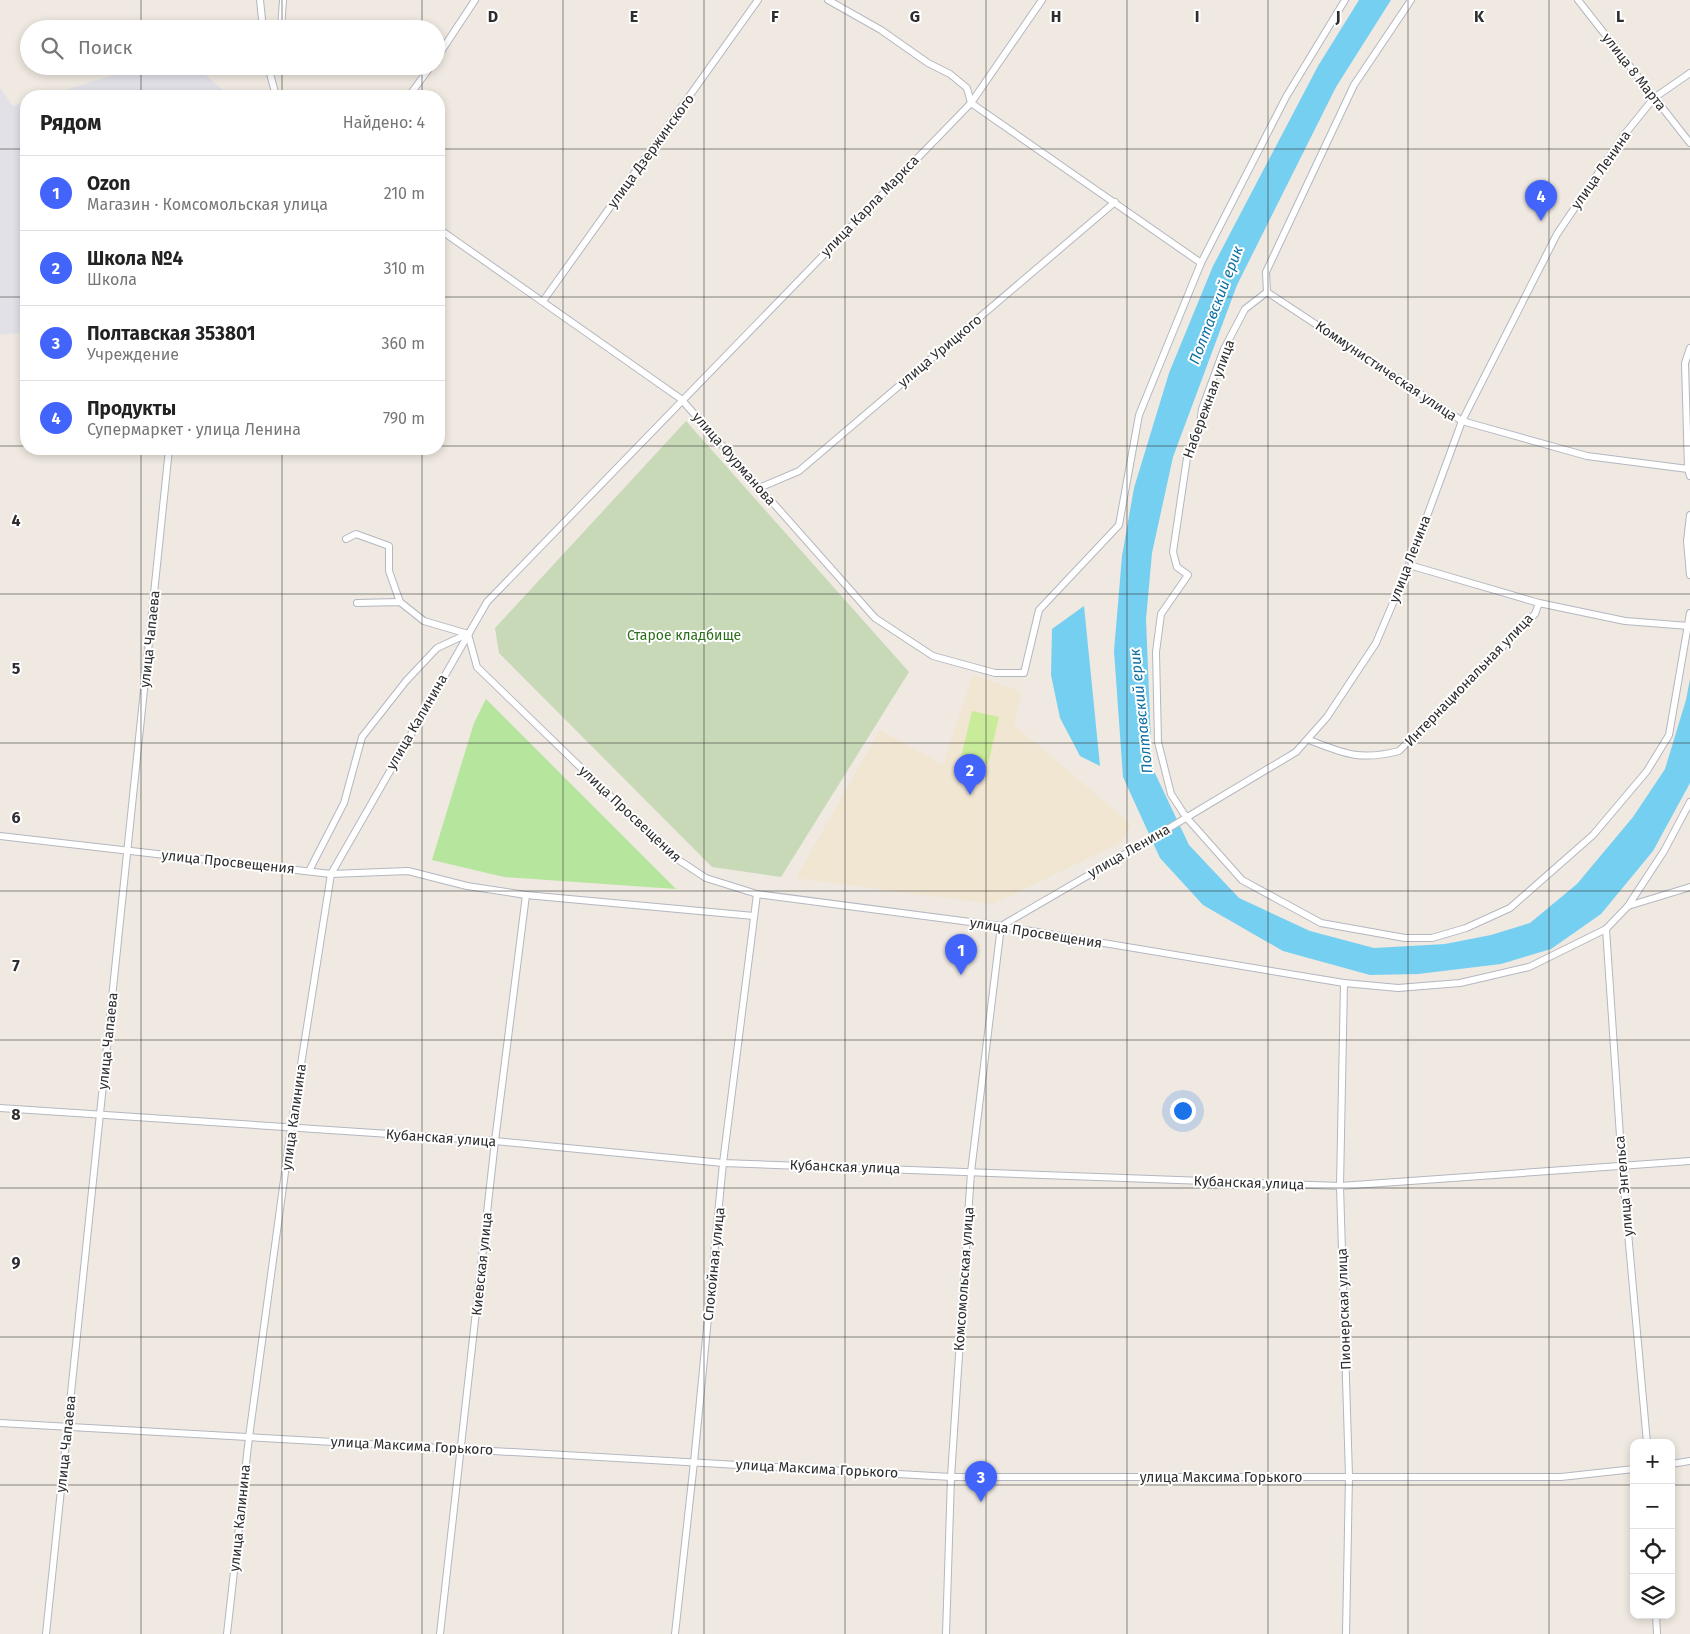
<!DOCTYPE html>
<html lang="ru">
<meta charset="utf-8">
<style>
body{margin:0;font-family:"Fira Sans",sans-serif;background:#f2f2f2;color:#222}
.controls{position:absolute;right:15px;bottom:15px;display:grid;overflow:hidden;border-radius:10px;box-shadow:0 2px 8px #0003}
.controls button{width:45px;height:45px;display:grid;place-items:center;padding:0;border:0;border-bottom:1px solid #e0e0e0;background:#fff;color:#222;font:25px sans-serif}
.you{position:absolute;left:1182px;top:1110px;width:18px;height:18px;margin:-12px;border:4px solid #fff;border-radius:50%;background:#1a73e8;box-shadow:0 0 0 8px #1a73e833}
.badge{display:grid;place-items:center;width:32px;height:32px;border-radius:50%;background:#4264fb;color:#fff;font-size:16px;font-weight:700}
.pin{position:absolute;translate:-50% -41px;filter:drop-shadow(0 1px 2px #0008)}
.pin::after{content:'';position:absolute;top:26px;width:18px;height:15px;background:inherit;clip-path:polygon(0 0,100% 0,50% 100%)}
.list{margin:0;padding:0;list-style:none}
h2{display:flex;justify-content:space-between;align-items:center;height:65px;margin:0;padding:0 20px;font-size:21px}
h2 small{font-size:16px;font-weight:400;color:#767676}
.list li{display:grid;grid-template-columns:32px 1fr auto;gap:15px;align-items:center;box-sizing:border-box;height:75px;padding:0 20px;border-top:1px solid #e0e0e0}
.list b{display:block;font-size:19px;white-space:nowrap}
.list p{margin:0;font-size:16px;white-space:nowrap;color:#767676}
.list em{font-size:16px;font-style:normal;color:#767676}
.icon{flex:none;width:28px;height:28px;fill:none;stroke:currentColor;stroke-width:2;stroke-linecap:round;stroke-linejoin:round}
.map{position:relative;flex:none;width:1690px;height:1634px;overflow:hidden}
.search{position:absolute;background:#fff;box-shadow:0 2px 8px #0003;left:20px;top:20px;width:425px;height:55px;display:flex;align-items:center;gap:12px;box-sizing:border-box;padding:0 18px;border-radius:28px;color:#767676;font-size:19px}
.panel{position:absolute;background:#fff;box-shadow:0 2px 8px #0003;left:20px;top:90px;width:425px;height:365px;border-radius:20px}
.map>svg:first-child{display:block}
.industrial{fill:#e3e1e8}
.education{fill:#f0e6d1}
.green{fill:#b6e59e}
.cemetery{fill:#c8d9b8}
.pitch{fill:#c9ec9a}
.water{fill:#75cff0}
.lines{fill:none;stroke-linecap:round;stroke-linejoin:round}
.street-casing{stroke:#b4b7c1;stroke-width:8}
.street{stroke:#fff;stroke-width:6}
.grid{fill:none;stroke:#2e2e2e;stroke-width:1;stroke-opacity:0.55}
.labels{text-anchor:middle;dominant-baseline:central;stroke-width:4;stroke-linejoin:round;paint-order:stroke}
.street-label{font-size:14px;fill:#2e2e2e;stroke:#fff}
.park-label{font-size:14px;fill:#2c6e1b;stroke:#fff}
.water-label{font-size:15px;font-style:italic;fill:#0d6fa3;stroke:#fff}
.grid-label{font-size:16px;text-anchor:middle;font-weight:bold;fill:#2e2e2e;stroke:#fff;stroke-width:4;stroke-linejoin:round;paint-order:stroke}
</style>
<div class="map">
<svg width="1690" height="1634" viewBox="0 0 1690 1634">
<rect width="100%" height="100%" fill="#efe9e1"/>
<g class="industrial">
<polygon points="143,66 195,66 230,96 45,96"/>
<polygon points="0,88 13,106 26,102 26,332 0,335"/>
</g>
<polygon class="education" points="973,675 1022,692 1014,725 1131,824 1120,843 993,904 796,878 880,730 943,765"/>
<polygon class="green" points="486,699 676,889 504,877 432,860 474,723"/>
<polygon class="cemetery" points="686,421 909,672 781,877 712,867 499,653 495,628"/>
<polygon class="pitch" points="972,711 999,717 988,764 961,757"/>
<g class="water">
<polygon points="1359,0 1391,0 1336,87 1237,285 1173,457 1152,553 1146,619 1152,767 1189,845 1239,898 1310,931 1374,948 1445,944 1491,935 1530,923 1577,884 1633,817 1665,769 1686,700 1690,679 1690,783 1653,851 1601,914 1551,949 1501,964 1418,974 1370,975 1283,951 1203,905 1160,858 1123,777 1114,651 1122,556 1134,488 1169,373 1213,266 1318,66"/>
<polygon points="1084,606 1100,766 1080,756 1060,718 1051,675 1052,629"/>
</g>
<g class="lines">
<defs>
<g id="street">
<polyline points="260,0 263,29"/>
<polyline points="828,0 881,30 928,63 950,74 967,88 971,103 1201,263"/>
<polyline points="1411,0 1354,85 1266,272 1267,292 1245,309 1224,349 1202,409 1199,432 1188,451 1173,552 1177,567 1188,575 1161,614 1156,652 1158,742 1171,794 1186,817 1242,880 1321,923 1405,938 1432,938 1466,928 1510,908 1593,835 1647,771 1669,735 1690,613"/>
<polyline points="1578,0 1690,143"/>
<polyline points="281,29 283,0"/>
<polyline points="436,59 475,0"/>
<polyline points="268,66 276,96"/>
<polyline points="409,96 431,66"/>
<polyline points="439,229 681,399 875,618 933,656 995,673 1024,673 1039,610 1119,525 1139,415 1201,263 1286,97 1345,0"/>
<polyline points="1267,292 1462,421 1587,456 1688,469"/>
<polyline points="543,301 758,0"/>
<polyline points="1690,348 1685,363 1688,469 1690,476"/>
<polyline points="759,488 799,471 1115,202"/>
<polyline points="1690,515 1687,541 1690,575"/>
<polyline points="346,539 356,534 389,546 389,571 400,602"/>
<polyline points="1409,565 1539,603 1625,621 1689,626"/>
<polyline points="357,603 400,602 424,621 468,634"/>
<polyline points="468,634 477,667 671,855 706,878 757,894 1001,926 1344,983 1398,988 1460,983 1529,967 1606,929 1628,906 1690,887"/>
<path d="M1309 740C1345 754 1360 761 1399 751L1535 614 1539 603"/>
<polyline points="0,836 331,874 408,871 467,886 526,895 754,916"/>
<polyline points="309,871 344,803 362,737 406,681 437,648 467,634"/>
<polyline points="1628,906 1664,851 1690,802"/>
<polyline points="1606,929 1622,1166 1647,1443"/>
<polyline points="1344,983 1340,1186 1349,1476 1346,1634"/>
<polyline points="0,1108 495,1141 723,1163 1340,1186 1690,1161"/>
<polyline points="0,1423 951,1477 1561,1477 1634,1469"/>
<polyline points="1671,1464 1690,1461"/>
<polyline points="1656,1615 1657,1634"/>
<polyline points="46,1634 169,449"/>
<polyline points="227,1634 249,1437 291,1128 331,874 487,602 971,103 1042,0"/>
<polyline points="440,1634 495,1141 526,895"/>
<polyline points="675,1634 694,1462 723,1163 757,894"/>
<polyline points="946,1634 951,1477 971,1172 1001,926 1149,840 1296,752 1327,717 1376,643 1409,565 1462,421 1557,234 1624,135 1654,98 1690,73"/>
</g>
</defs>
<use href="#street" class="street-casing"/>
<use href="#street" class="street"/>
</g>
<path class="grid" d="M141 0V29M282 0V29M422 0V29M563 0V1634M704 0V1634M845 0V1634M986 0V1634M1127 0V1634M1268 0V1634M1408 0V1634M1549 0V1634M141 66V96M282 66V96M422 66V96M0 149H26M439 149H1690M0 297H26M439 297H1690M0 446H26M439 446H1690M141 449V1634M282 449V1634M422 449V1634M0 594H1690M0 743H1690M0 891H1690M0 1040H1690M0 1188H1690M0 1337H1690M0 1485H1634M1671 1485H1690"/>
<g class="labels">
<g class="street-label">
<text transform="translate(1634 72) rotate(52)">улица 8 Марта</text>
<text transform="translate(651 151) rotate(-54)">улица Дзержинского</text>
<text transform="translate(1601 170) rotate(-55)">улица Ленина</text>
<text transform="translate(870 206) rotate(-46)">улица Карла Маркса</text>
<text transform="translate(940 351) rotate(-40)">улица Урицкого</text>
<text transform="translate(1386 371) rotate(34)">Коммунистическая улица</text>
<text transform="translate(1209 399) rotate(-70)">Набережная улица</text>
<text transform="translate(734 459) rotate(49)">улица Фурманова</text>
<text transform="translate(1410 559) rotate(-69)">улица Ленина</text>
<text transform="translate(150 639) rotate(-84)">улица Чапаева</text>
<text transform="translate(1469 680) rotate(-46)">Интернациональная улица</text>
<text transform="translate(417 722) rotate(-60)">улица Калинина</text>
<text transform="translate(630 814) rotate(43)">улица Просвещения</text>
<text transform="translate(1129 851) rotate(-30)">улица Ленина</text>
<text transform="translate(228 862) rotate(6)">улица Просвещения</text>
<text transform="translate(1036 933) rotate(9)">улица Просвещения</text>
<text transform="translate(108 1041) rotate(-84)">улица Чапаева</text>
<text transform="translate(294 1117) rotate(-82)">улица Калинина</text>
<text transform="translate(441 1138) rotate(4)">Кубанская улица</text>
<text transform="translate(845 1167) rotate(2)">Кубанская улица</text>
<text transform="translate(1249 1183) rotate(2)">Кубанская улица</text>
<text transform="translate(1624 1186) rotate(-95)">улица Энгельса</text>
<text transform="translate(482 1264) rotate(-84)">Киевская улица</text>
<text transform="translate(714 1264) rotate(-84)">Спокойная улица</text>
<text transform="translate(964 1279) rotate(-86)">Комсомольская улица</text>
<text transform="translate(1344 1309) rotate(-92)">Пионерская улица</text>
<text transform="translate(66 1444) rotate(-84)">улица Чапаева</text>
<text transform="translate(412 1446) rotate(3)">улица Максима Горького</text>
<text transform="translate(817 1469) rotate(3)">улица Максима Горького</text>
<text x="1221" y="1477">улица Максима Горького</text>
<text transform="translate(240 1518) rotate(-84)">улица Калинина</text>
</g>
<g class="park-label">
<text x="684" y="635">Старое кладбище</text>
</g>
<g class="water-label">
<text transform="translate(1216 305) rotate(-69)">Полтавский ерик</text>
<text transform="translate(1141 711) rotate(-96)">Полтавский ерик</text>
</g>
</g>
<g class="grid-label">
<text x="493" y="22">D</text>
<text x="634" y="22">E</text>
<text x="775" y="22">F</text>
<text x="915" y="22">G</text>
<text x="1056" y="22">H</text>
<text x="1197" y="22">I</text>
<text x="1338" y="22">J</text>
<text x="1479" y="22">K</text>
<text x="1620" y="22">L</text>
<text x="16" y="526">4</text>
<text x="16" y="674">5</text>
<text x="16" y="823">6</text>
<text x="16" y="971">7</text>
<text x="16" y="1120">8</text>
<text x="16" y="1268">9</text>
</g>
</svg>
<div class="controls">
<button>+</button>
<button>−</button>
<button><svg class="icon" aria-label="locate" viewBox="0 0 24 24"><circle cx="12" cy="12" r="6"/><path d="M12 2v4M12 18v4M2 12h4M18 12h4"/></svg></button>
<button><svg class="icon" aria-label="layers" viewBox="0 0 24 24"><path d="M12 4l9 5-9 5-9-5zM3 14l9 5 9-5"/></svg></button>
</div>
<div class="you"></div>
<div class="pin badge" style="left:961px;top:975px">1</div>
<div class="pin badge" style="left:970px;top:795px">2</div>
<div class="pin badge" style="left:981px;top:1502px">3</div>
<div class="pin badge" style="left:1541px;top:221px">4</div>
<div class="search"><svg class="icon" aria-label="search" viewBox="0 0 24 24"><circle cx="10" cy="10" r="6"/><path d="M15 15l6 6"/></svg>Поиск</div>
<section class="panel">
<h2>Рядом<small>Найдено: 4</small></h2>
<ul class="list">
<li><span class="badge">1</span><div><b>Ozon</b><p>Магазин · Комсомольская улица</p></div><em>210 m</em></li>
<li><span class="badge">2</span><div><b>Школа №4</b><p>Школа</p></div><em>310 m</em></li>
<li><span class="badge">3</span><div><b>Полтавская 353801</b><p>Учреждение</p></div><em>360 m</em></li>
<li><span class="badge">4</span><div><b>Продукты</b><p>Супермаркет · улица Ленина</p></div><em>790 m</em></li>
</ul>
</section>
</div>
